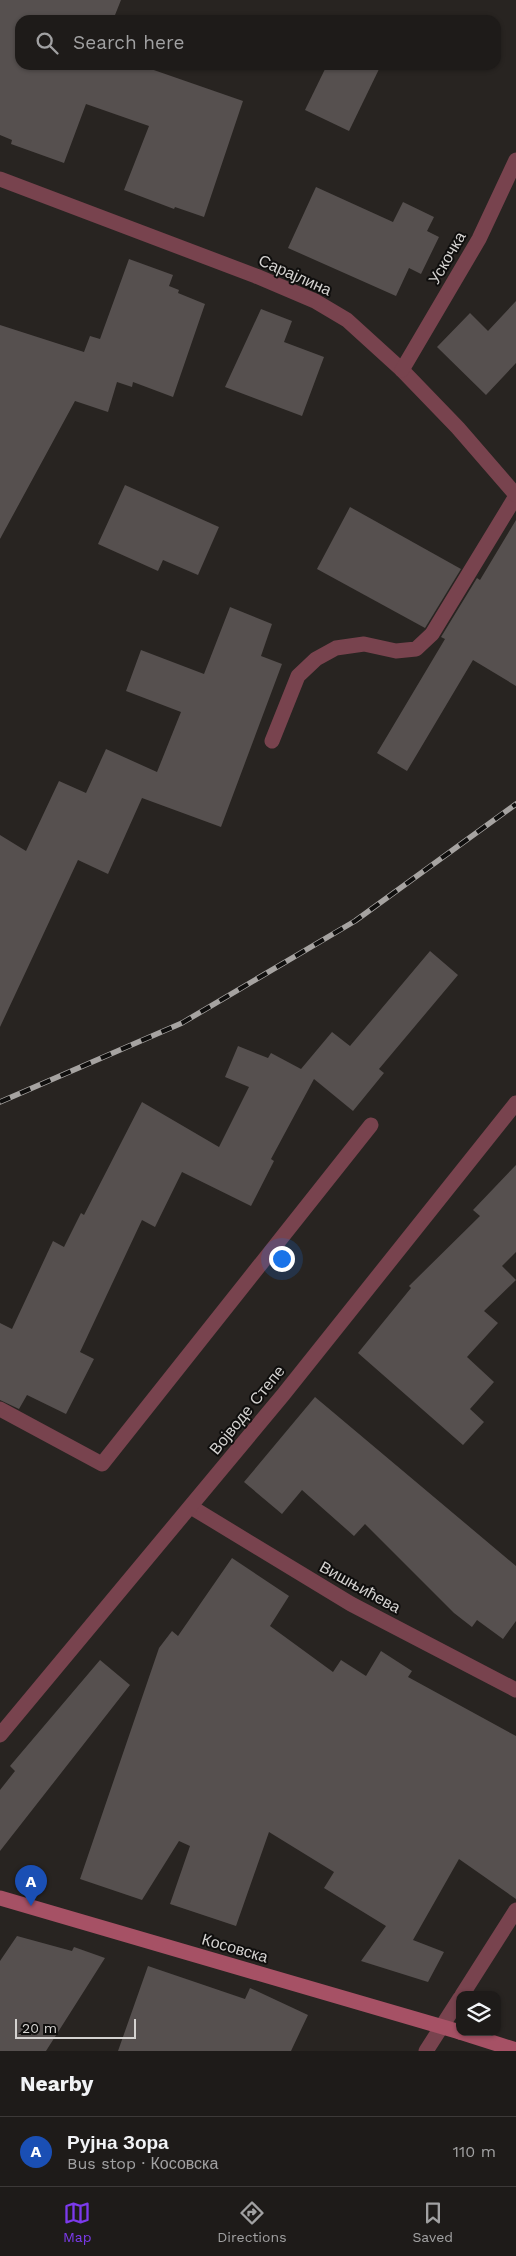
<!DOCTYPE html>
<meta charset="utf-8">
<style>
body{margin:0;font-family:"Work Sans",sans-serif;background:#2b2826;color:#f1f3f6}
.controls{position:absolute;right:15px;bottom:15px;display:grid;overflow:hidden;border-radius:10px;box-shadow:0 1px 4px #0004}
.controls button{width:45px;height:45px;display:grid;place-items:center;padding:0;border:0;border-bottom:1px solid #3c3938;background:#1e1b19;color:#f1f3f6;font:25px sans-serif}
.scale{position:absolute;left:15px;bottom:12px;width:121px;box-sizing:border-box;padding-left:5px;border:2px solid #d4d2d0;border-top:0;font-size:14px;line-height:18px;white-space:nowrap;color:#d4d2d0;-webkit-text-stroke:4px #0f0e0d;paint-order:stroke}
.you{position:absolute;left:281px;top:1258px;width:18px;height:18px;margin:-12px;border:4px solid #fff;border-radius:50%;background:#1a73e8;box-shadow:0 0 0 8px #1a73e833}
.badge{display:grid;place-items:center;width:32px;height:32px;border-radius:50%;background:#7c3aed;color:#fff;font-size:16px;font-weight:700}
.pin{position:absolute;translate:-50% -41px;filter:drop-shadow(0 1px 2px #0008)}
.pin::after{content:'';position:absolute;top:26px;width:18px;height:15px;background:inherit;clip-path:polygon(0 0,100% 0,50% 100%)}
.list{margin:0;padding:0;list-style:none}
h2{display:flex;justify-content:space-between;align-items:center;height:65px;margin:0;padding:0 20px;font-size:21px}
h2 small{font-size:16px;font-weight:400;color:#a1a1a2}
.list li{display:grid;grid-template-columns:32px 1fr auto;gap:15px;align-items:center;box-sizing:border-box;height:70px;padding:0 20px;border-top:1px solid #3c3938}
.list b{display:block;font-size:19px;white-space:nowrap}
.list p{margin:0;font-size:16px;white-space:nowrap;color:#a1a1a2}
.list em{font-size:16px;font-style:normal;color:#a1a1a2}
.icon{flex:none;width:28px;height:28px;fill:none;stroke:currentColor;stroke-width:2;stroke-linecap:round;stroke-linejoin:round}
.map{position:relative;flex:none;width:516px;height:2051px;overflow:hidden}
.search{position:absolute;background:#1e1b19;box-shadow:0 1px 4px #0004;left:15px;right:15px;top:15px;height:55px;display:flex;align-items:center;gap:12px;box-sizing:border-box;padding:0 18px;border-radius:15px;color:#a1a1a2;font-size:19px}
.sheet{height:135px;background:#1e1b19}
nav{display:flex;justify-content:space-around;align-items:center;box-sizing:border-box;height:70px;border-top:1px solid #3c3938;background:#1e1b19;font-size:14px;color:#a1a1a2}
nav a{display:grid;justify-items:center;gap:2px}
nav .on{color:#7c3aed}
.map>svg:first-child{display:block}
.building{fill:#56504f}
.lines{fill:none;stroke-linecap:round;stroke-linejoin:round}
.lane{stroke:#78434e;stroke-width:15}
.street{stroke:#78434e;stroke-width:15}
.secondary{stroke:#a65165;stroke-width:15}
.rail-casing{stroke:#a6a3a1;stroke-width:5.5}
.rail{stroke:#0f0e0d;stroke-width:4;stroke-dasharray:11;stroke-linecap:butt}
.labels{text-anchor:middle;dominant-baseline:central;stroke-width:4;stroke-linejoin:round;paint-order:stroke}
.street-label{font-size:16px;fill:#d4d2d0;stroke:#0f0e0d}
</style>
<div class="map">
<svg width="516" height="2051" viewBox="0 0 516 2051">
<rect width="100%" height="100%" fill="#282421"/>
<g class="building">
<polygon points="0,0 121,0 113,20 20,20 20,65 148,65 148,68 243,101 204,217 175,207 174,209 124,190 149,126 86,104 64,163 11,144 12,140 0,135"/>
<polygon points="327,65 381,65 349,131 305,110"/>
<polygon points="316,187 393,222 403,202 434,217 427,231 439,237 421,274 409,268 396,296 288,248"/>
<polygon points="129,259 173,275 169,286 179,290 178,293 205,304 173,397 133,382 132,387 117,382 108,412 75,401 0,539 0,325 84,352 90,336 100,339"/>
<polygon points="516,301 516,363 486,395 437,347 470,313 488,331"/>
<polygon points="261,309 292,321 284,342 324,357 302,416 225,387"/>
<polygon points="125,485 219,527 198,575 163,560 158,571 98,544"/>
<polygon points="350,507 461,569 425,628 317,569"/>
<polygon points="516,520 516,686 473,660 407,771 377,753 445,639 441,637 477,578 480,580"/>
<polygon points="230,607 272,624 261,656 282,664 221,827 142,798 108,874 78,860 0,1027 0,835 26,851 59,781 86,793 106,749 157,772 181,712 126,691 141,650 204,674"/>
<polygon points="430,951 458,975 379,1069 384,1073 353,1111 314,1079 271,1159 274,1161 251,1206 182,1172 155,1227 142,1220 80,1352 94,1359 66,1414 27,1395 19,1409 0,1400 0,1323 12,1329 53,1241 64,1247 81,1213 84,1215 142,1102 219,1147 249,1087 225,1077 238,1046 268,1058 271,1053 301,1069 332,1032 350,1046"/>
<polygon points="516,1165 516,1252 502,1266 516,1280 484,1311 498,1323 467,1357 494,1382 470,1409 484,1422 463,1445 358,1353 411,1288 409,1286 480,1216 473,1210"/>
<polygon points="315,1397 516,1566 516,1621 503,1639 477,1620 472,1627 454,1613 365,1524 354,1536 302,1490 282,1514 244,1482"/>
<polygon points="232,1558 289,1596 270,1626 333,1672 341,1660 366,1676 381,1651 412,1671 408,1677 516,1736 516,1899 459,1859 413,1940 444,1952 428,1982 361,1961 386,1926 324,1888 334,1872 269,1832 236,1926 170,1904 190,1846 179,1841 142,1900 80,1879 159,1648 172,1631 178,1636"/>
<polygon points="100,1660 130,1685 0,1851 0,1790 15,1771 10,1766"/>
<polygon points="17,1936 72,1951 74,1947 105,1958 46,2051 0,2051 0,1961"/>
<polygon points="148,1966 245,1999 250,1988 308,2015 291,2051 118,2051"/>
</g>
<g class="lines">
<polyline class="lane" points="272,741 298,676 316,659 336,648 364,644 396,651 416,649 432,634 516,496"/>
<g class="street">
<polyline points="0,179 256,276 315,301 347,320 402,370 458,428 516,495"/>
<polyline points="402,370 479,239 516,160"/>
<polyline points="0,1409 102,1464 371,1125"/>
<polyline points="191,1507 351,1604 516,1690"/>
<polyline points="0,1735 283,1395 516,1103"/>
<polyline points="462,1995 516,1910"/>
<polyline points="426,2051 460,1998"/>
</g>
<g class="secondary">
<polyline points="0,1898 460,2032"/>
<polyline points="460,2032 516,2050"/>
</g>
<defs>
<polyline id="rail" points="0,1102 182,1023 355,921 516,804"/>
</defs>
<use href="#rail" class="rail-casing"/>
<use href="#rail" class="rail"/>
</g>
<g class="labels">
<g class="street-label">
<text transform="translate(447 258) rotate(-60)">Ускочка</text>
<text transform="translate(295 275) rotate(24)">Сарајлина</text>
<text transform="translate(247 1410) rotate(-51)">Војводе Степе</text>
<text transform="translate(360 1587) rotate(29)">Вишњићева</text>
<text transform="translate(235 1948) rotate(16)">Косовска</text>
</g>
</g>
</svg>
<div class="controls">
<button><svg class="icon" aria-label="layers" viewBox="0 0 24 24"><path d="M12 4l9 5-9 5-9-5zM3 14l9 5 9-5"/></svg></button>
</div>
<div class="scale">20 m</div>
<div class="you"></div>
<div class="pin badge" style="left:31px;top:1906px;background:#1a4fb4">A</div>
<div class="search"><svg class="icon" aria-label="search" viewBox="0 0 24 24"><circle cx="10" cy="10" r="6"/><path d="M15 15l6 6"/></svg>Search here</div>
</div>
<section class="sheet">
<h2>Nearby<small></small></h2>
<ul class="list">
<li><span class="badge" style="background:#1a4fb4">A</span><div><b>Рујна Зора</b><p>Bus stop · Косовска</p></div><em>110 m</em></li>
</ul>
</section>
<nav>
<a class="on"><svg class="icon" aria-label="map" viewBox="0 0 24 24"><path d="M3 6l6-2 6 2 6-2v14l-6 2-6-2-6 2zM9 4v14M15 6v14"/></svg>Map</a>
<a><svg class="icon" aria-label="directions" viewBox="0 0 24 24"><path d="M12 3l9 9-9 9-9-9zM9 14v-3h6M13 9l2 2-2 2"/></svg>Directions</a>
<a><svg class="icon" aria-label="saved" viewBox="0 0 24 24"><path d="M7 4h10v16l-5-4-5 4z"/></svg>Saved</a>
</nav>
